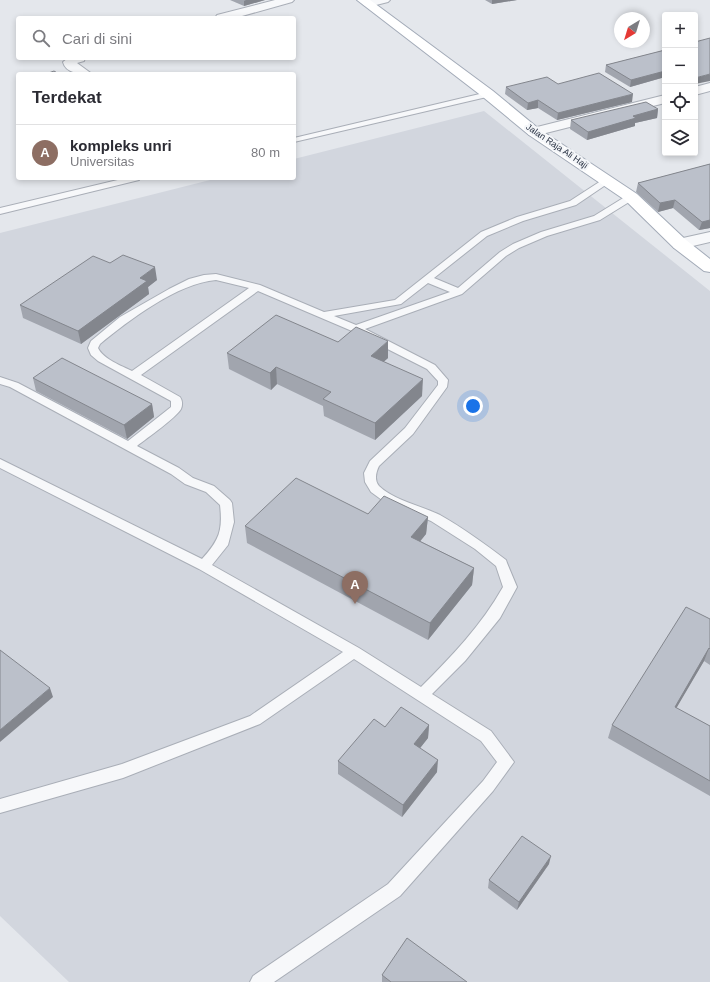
<!DOCTYPE html>
<html lang="id">
<meta charset="utf-8">
<style>
body{margin:0;font-family:Arial,sans-serif;background:#f7f7f7;color:#2b2b33}
.controls{position:absolute;right:12px;top:12px;display:grid;overflow:hidden;border-radius:4px;box-shadow:0 2px 6px #0003}
.controls button{width:36px;height:36px;display:grid;place-items:center;padding:0;border:0;border-bottom:1px solid #e1e1e2;background:#fff;color:#2b2b33;font:20px sans-serif}
.compass{position:absolute;left:614px;top:12px;width:36px;height:36px;border-radius:50%;background:#fff;box-shadow:0 2px 6px #0003;rotate:218deg}
.you{position:absolute;left:473px;top:406px;width:14px;height:14px;margin:-10px;border:3px solid #fff;border-radius:50%;background:#1a73e8;box-shadow:0 0 0 6px #1a73e833}
.badge{display:grid;place-items:center;width:26px;height:26px;border-radius:50%;background:#2563eb;color:#fff;font-size:13px;font-weight:700}
.pin{position:absolute;translate:-50% -33px;filter:drop-shadow(0 1px 2px #0008)}
.pin::after{content:'';position:absolute;top:21px;width:14px;height:12px;background:inherit;clip-path:polygon(0 0,100% 0,50% 100%)}
.list{margin:0;padding:0;list-style:none}
h2{display:flex;justify-content:space-between;align-items:center;height:52px;margin:0;padding:0 16px;font-size:17px}
h2 small{font-size:13px;font-weight:400;color:#7c7c81}
.list li{display:grid;grid-template-columns:26px 1fr auto;gap:12px;align-items:center;box-sizing:border-box;height:56px;padding:0 16px;border-top:1px solid #e1e1e2}
.list b{display:block;font-size:15px;white-space:nowrap}
.list p{margin:0;font-size:13px;white-space:nowrap;color:#7c7c81}
.list em{font-size:13px;font-style:normal;color:#7c7c81}
.icon{flex:none;width:22px;height:22px;fill:none;stroke:currentColor;stroke-width:2;stroke-linecap:round;stroke-linejoin:round}
.map{position:relative;flex:none;width:710px;height:982px;overflow:hidden}
.search{position:absolute;background:#fff;box-shadow:0 2px 6px #0003;left:16px;top:16px;width:280px;height:44px;display:flex;align-items:center;gap:10px;box-sizing:border-box;padding:0 14px;border-radius:4px;color:#7c7c81;font-size:15px}
.panel{position:absolute;background:#fff;box-shadow:0 2px 6px #0003;left:16px;top:72px;width:280px;height:108px;border-radius:4px}
.map>svg:first-child{display:block}
.built{fill:#d2d6de}
.lines{fill:none;stroke-linecap:round;stroke-linejoin:round}
.lane-casing{stroke:#a9aeb7;stroke-width:2}
.street-casing{stroke:#a9aeb7;stroke-width:2}
.primary-casing{stroke:#a3abb8;stroke-width:2}
.lane{fill:#f7f8fa;fill-rule:evenodd}
.street{fill:#f7f8fa;fill-rule:evenodd}
.primary{fill:#fff;fill-rule:evenodd}
.wall{fill:#a1a5ae}
.shaded-wall{fill:#83868d}
.building{fill:#bbc0ca;stroke:#83868d}
.labels{text-anchor:middle;dominant-baseline:central;stroke-width:4;stroke-linejoin:round;paint-order:stroke}
.far-street-label{font-size:9px;fill:#2b3445;stroke:#f4f6f9}
</style>
<div class="map">
<svg width="710" height="982" viewBox="0 0 710 982">
<rect width="100%" height="100%" fill="#e4e7ec"/>
<polygon class="built" points="484,111 710,291 710,982 69,982 0,916 0,233 218,178 294,178 294,159"/>
<g class="lines">
<defs>
<g id="lane">
<polygon points="488,92 491,92 491,96 294,142 294,138"/>
<path d="M607 177 611 180 610 182 576 205 523 221 487 236 434 278 458 288 500 252 513 244 541 232 594 216 628 195H634L635 197 634 199 600 220 547 236 519 248 506 256 462 294 365 329 435 365 448 380 447 387 413 434 379 466C376 472 374 480 379 486 393 500 422 506 440 515 463 528 485 544 506 560L507 563 517 587 500 618 465 661 432 694 491 731 514 762 493 791 400 896 274 982H250L253 976 388 884 483 781 497 762 481 741 354 659 260 724 123 778 0 813V799L122 764 250 716 343 652 199 569 0 468V459L202 559C219 540 223 531 220 505L206 492 185 484 171 474 10 387 0 384V377L18 383 128 441 166 411 171 407V401L98 361 91 355 88 348 91 341 120 317 169 289 189 279 204 275 216 274 260 285 324 312 395 300 481 232 517 217 570 201ZM216 280 249 288 132 371C122 366 103 359 98 348L100 344C129 320 178 283 216 280ZM428 283 450 292 356 325 334 316 401 304ZM258 291 352 331 427 369 438 381V385L405 428 370 461 364 473 365 482 371 492 382 500 431 521 475 549 496 566 503 587C481 626 452 656 421 687L359 648 212 565 228 545 234 522 232 503 230 500 214 486 193 478 179 468 137 446C147 438 176 418 181 409 183 404 182 400 180 397L141 375Z"/>
<polygon points="126,178 140,178 139,180 0,214 0,208"/>
</g>
<g id="street">
<polygon points="275,0 294,0 292,2 235,18 215,18 217,15"/>
<polygon points="366,0 390,0 388,2 368,7 364,5 362,3"/>
<path d="M68 58H85L84 61 77 63 92 74C81 74 66 74 63 62Z"/>
<polygon points="710,83 710,91 695,95 695,87"/>
<polygon points="665,95 665,103 534,136 529,135 527,132 529,129"/>
<polygon points="710,232 710,242 680,249 674,248 672,244 674,240"/>
</g>
<polygon id="primary" points="357,0 370,0 493,91 539,129 637,194 686,240 710,259 710,272 704,271 674,248 625,200 529,135 483,97"/>
</defs>
<use href="#lane" class="lane-casing"/>
<use href="#street" class="street-casing"/>
<use href="#primary" class="primary-casing"/>
<use href="#lane" class="lane"/>
<use href="#street" class="street"/>
<use href="#primary" class="primary"/>
</g>
<g class="wall">
<polygon points="230,0 265,0 244,6"/>
<polygon points="485,0 517,0 492,4"/>
<polygon points="665,50 665,77 630,87 605,72 606,65"/>
<polygon points="558,84 632,102 557,120 538,108 527,110 505,94 506,87"/>
<polygon points="658,109 657,118 635,123 635,126 587,140 570,129 571,120"/>
<polygon points="710,164 710,228 699,230 673,208 658,212 636,192 638,183"/>
<polygon points="110,263 157,280 148,287 149,294 81,344 23,318 20,305"/>
<polygon points="338,342 388,358 383,362 422,396 375,440 324,416 323,406 277,384 271,390 229,369 227,353"/>
<polygon points="33,378 152,404 154,417 127,439 36,391"/>
<polygon points="368,514 428,517 426,534 420,541 474,568 472,585 428,640 247,543 245,526"/>
<polygon points="710,619 710,665 704,661 676,708 710,726 710,796 608,738 612,725"/>
<polygon points="429,725 428,738 420,748 437,772 402,817 338,774 338,761 385,727"/>
<polygon points="549,864 517,910 488,888 489,880"/>
<polygon points="382,975 467,982 382,982"/>
</g>
<g class="shaded-wall">
<polygon points="246,0 265,0 244,6 244,1"/>
<polygon points="492,0 517,0 492,4"/>
<polygon points="665,71 665,77 630,87 631,80"/>
<polygon points="710,74 710,81 695,84 695,78"/>
<polygon points="633,94 632,102 557,120 558,113"/>
<polygon points="538,100 538,108 527,110 528,103"/>
<polygon points="658,109 657,118 635,123 635,126 587,140 588,132 633,116"/>
<polygon points="675,200 673,208 658,212 660,203"/>
<polygon points="710,220 710,228 699,230 702,222"/>
<polygon points="155,267 157,280 148,287 149,294 81,344 78,331 140,278"/>
<polygon points="388,341 388,358 371,373 371,356"/>
<polygon points="276,367 277,384 271,390 270,373"/>
<polygon points="423,379 422,396 375,440 375,423"/>
<polygon points="152,404 154,417 127,439 124,425"/>
<polygon points="428,517 426,534 410,554 411,537"/>
<polygon points="474,568 472,585 428,640 430,623"/>
<polygon points="709,648 704,661 670,719 675,707"/>
<polygon points="50,688 53,697 0,742 0,730"/>
<polygon points="429,725 428,738 413,757 414,744"/>
<polygon points="438,760 437,772 402,817 403,805"/>
<polygon points="551,856 549,864 517,910 519,902"/>
</g>
<g class="building">
<polygon points="710,38 710,74 695,78 695,42"/>
<polygon points="665,50 665,71 631,80 606,65"/>
<polygon points="54,71 59,74 46,74"/>
<polygon points="599,73 633,94 558,113 538,100 528,103 506,87 547,77 558,84"/>
<polygon points="646,102 658,109 633,116 636,118 588,132 571,120"/>
<polygon points="710,164 710,220 702,222 675,200 660,203 638,183"/>
<polygon points="123,255 155,267 140,278 147,281 78,331 20,305 93,256 110,263"/>
<polygon points="276,315 338,342 356,327 388,341 371,356 423,379 375,423 323,399 331,392 276,367 270,373 227,353"/>
<polygon points="62,358 152,404 124,425 33,378"/>
<polygon points="296,478 368,514 384,496 428,517 411,537 474,568 430,623 245,526"/>
<polygon points="686,607 710,619 710,649 709,648 675,707 710,726 710,781 612,725"/>
<polygon points="0,650 50,688 0,730"/>
<polygon points="401,707 429,725 414,744 438,760 403,805 338,761 374,719 385,727"/>
<polygon points="522,836 551,856 519,902 489,880"/>
<polygon points="407,938 467,982 391,982 382,975"/>
</g>
<g class="labels">
<g class="far-street-label">
<text transform="translate(557 146) rotate(34)">Jalan Raja Ali Haji</text>
</g>
</g>
</svg>
<div class="controls">
<button>+</button>
<button>−</button>
<button><svg class="icon" aria-label="locate" viewBox="0 0 24 24"><circle cx="12" cy="12" r="6"/><path d="M12 2v4M12 18v4M2 12h4M18 12h4"/></svg></button>
<button><svg class="icon" aria-label="layers" viewBox="0 0 24 24"><path d="M12 4l9 5-9 5-9-5zM3 14l9 5 9-5"/></svg></button>
</div>
<svg class="compass" viewBox="-18 -18 36 36"><path d="M0-13l5 13h-10z" fill="#e53935"/><path d="M0 13l5-13h-10z" fill="#7c7c81"/></svg>
<div class="you"></div>
<div class="pin badge" style="left:355px;top:604px;background:#8d6e63">A</div>
<div class="search"><svg class="icon" aria-label="search" viewBox="0 0 24 24"><circle cx="10" cy="10" r="6"/><path d="M15 15l6 6"/></svg>Cari di sini</div>
<section class="panel">
<h2>Terdekat<small></small></h2>
<ul class="list">
<li><span class="badge" style="background:#8d6e63">A</span><div><b>kompleks unri</b><p>Universitas</p></div><em>80 m</em></li>
</ul>
</section>
</div>
